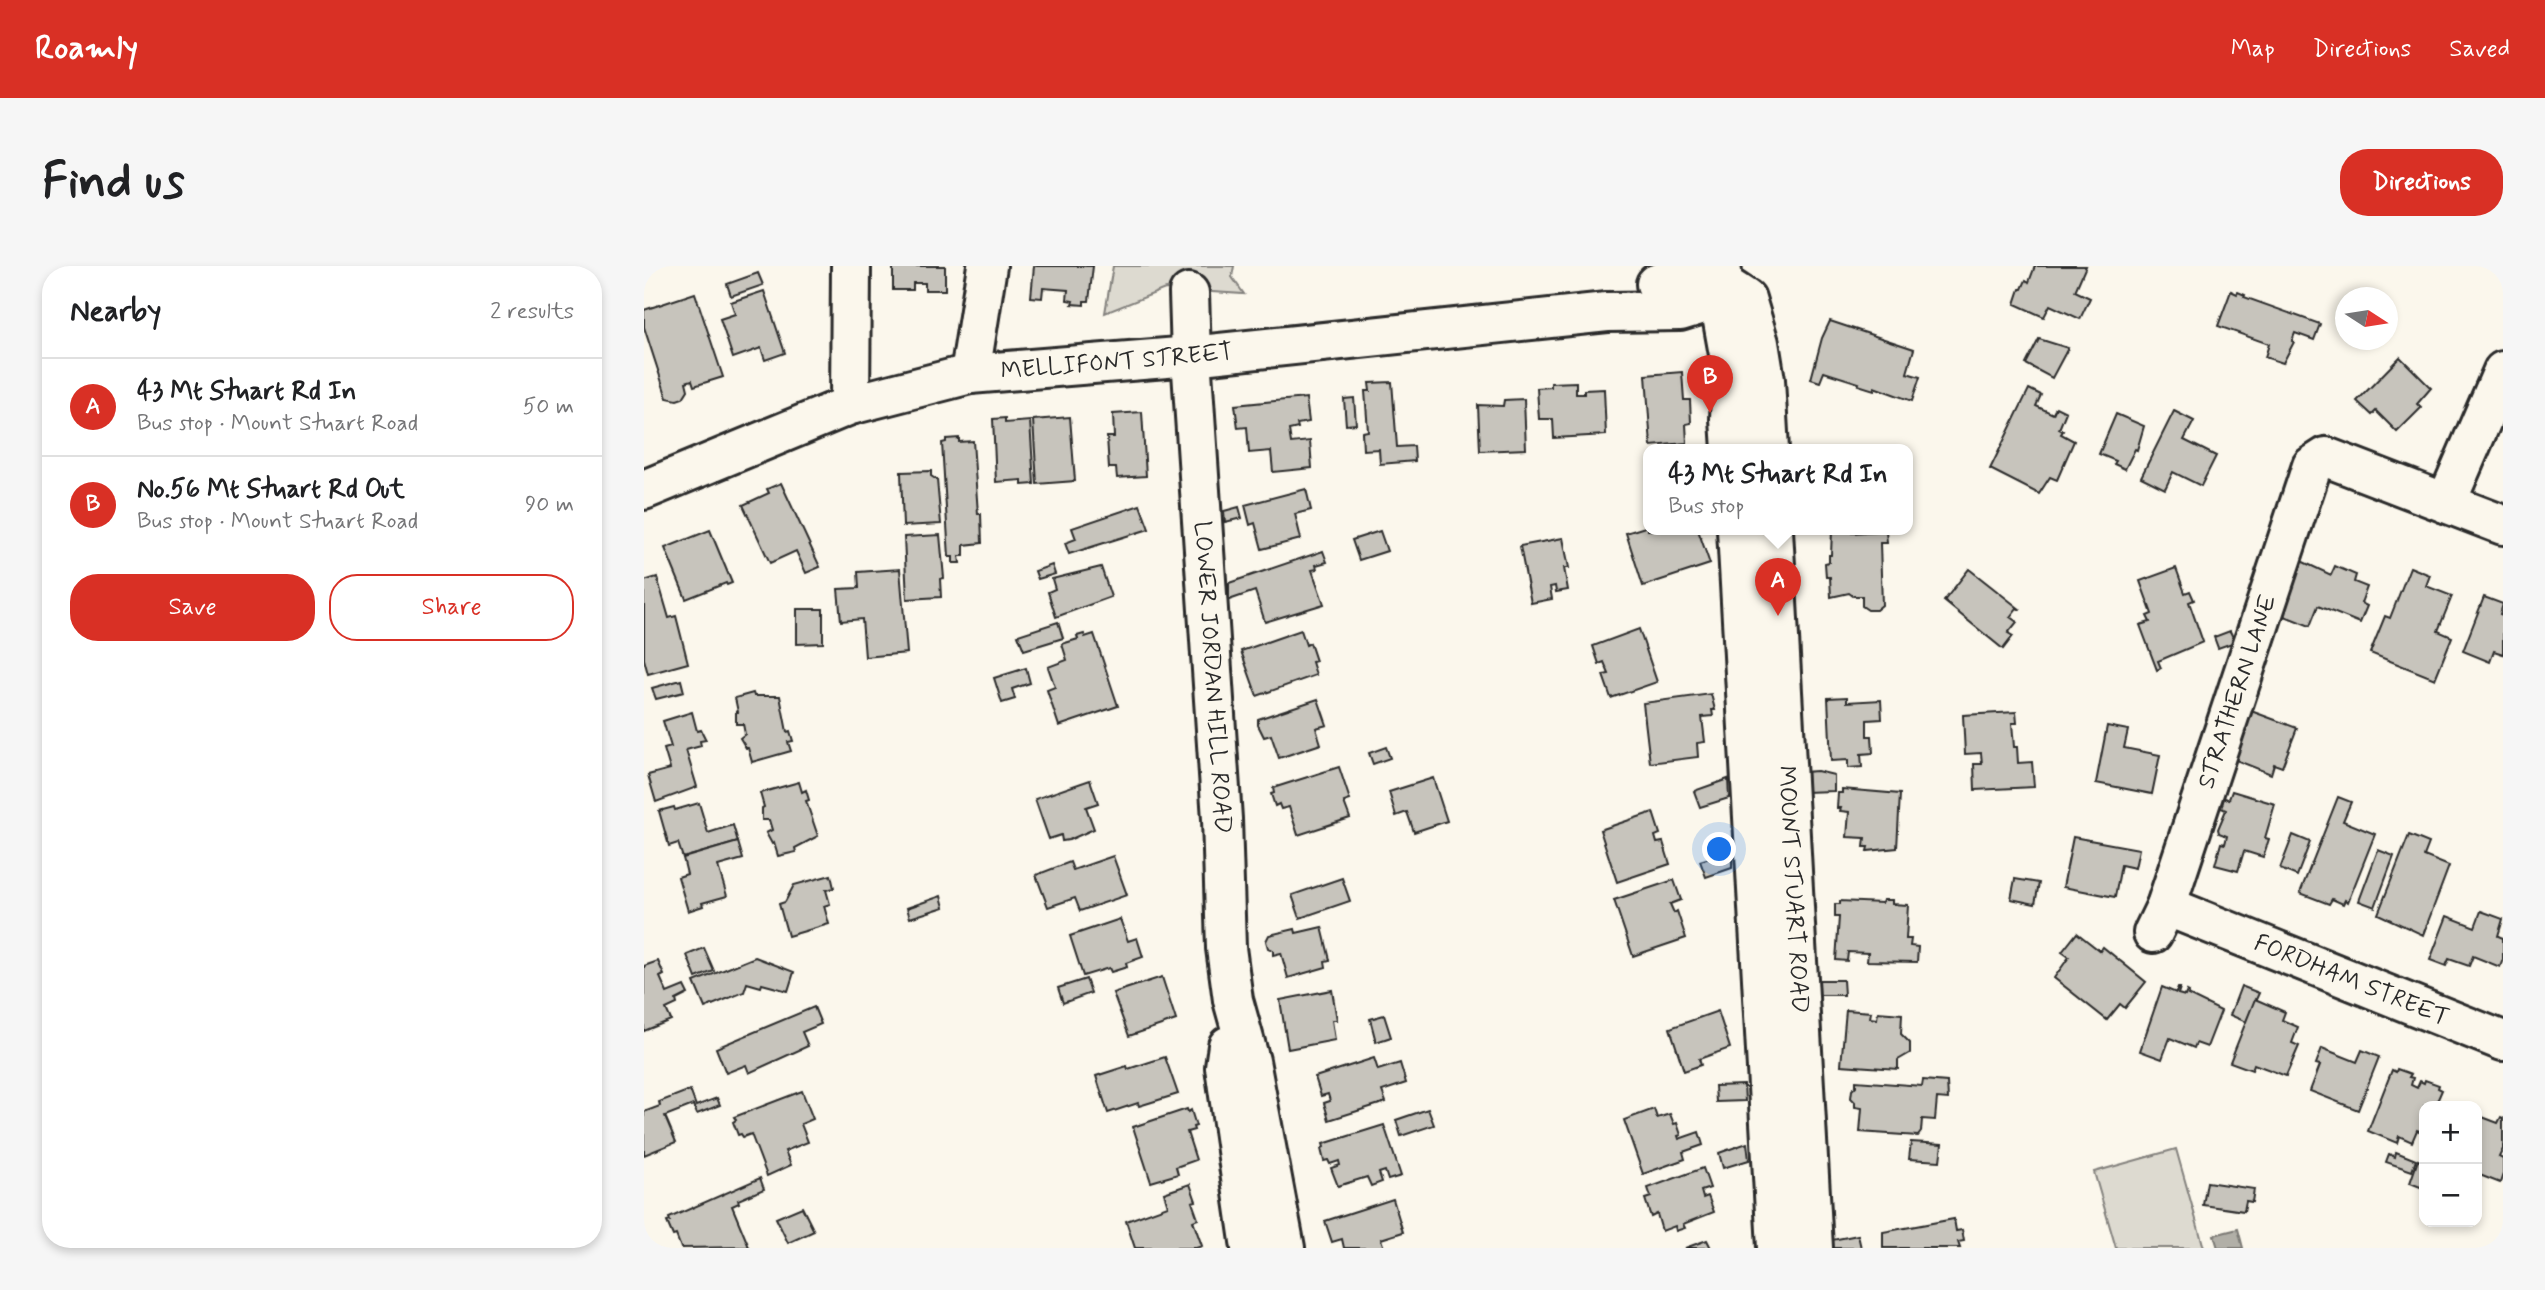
<!DOCTYPE html>
<meta charset="utf-8">
<style>
body{margin:0;font-family:Mynerve,sans-serif;background:#f6f6f6;color:#202124}
.controls{position:absolute;right:21px;bottom:21px;display:grid;overflow:hidden;border-radius:14px;box-shadow:0 4px 10px #0003}
.controls button{width:63px;height:63px;display:grid;place-items:center;padding:0;border:0;border-bottom:2px solid #e0e0e0;background:#fff;color:#202124;font:35px sans-serif}
.compass{position:absolute;left:1691px;top:21px;width:63px;height:63px;border-radius:50%;background:#fff;box-shadow:0 4px 10px #0003;rotate:102deg}
.you{position:absolute;left:1076px;top:584px;width:24px;height:24px;margin:-18px;border:5px solid #fff;border-radius:50%;background:#1a73e8;box-shadow:0 0 0 10px #1a73e833}
.badge{display:grid;place-items:center;width:46px;height:46px;border-radius:50%;background:#d93025;color:#fff;font-size:23px;font-weight:700}
.pin{position:absolute;translate:-50% -58px;filter:drop-shadow(0 2px 4px #0008)}
.pin::after{content:'';position:absolute;top:37px;width:24px;height:21px;background:inherit;clip-path:polygon(0 0,100% 0,50% 100%)}
.popup{position:absolute;left:999px;top:178px;width:270px;height:91px;box-sizing:border-box;display:grid;place-content:center;border-radius:14px;background:#fff;filter:drop-shadow(0 2px 5px #0005);font-size:23px;white-space:nowrap;color:#757577}
.popup b{font-size:26px;color:#202124}
.popup::after{content:'';position:absolute;left:50%;top:100%;margin-left:-14px;border:14px solid transparent;border-top-color:#fff}
.list{margin:0;padding:0;list-style:none}
h2{display:flex;justify-content:space-between;align-items:center;height:91px;margin:0;padding:0 28px;font-size:30px}
h2 small{font-size:23px;font-weight:400;color:#757577}
.list li{display:grid;grid-template-columns:46px 1fr auto;gap:21px;align-items:center;box-sizing:border-box;height:98px;padding:0 28px;border-top:2px solid #e0e0e0}
.list b{display:block;font-size:26px;white-space:nowrap}
.list p{margin:0;font-size:23px;white-space:nowrap;color:#757577}
.list em{font-size:23px;font-style:normal;color:#757577}
.actions{display:flex;gap:14px;padding:21px 28px}
.actions a{flex:1;padding:16px 0;border:2px solid #d93025;border-radius:28px;text-align:center;font-size:24px;color:#d93025}
.actions .main{background:#d93025;color:#fff}
.map{position:relative;flex:none;width:1859px;height:982px;overflow:hidden;border-radius:28px}
header{display:flex;align-items:center;gap:42px;box-sizing:border-box;height:98px;padding:0 35px;background:#d93025;color:#fff}
header strong{font-size:33px}
nav{display:flex;gap:38px;margin-inline-start:auto;font-size:24px}
.intro{display:flex;align-items:center;justify-content:space-between;box-sizing:border-box;height:168px;padding:0 42px}
h1{margin:0;font-size:49px}
.button{padding:18px 32px;border-radius:28px;background:#d93025;color:#fff;font-size:24px;font-weight:700}
main{display:flex;gap:42px;padding:0 42px}
aside{flex:1;background:#fff;border-radius:28px;box-shadow:0 4px 10px #0003}
.map>svg:first-child{display:block}
.green{fill:#dddad0;stroke:#84827e;stroke-width:2}
.water{fill:#b1afa7;stroke:#7b7a75;stroke-width:2}
.building{fill:#c7c4bc;stroke:#2b2b2b;stroke-width:2}
.lines{fill:none;stroke-linecap:round;stroke-linejoin:round}
.minor-casing{stroke:#2b2b2b;stroke-width:44}
.minor{stroke:#fbf7ec;stroke-width:38}
.labels{text-anchor:middle;dominant-baseline:central;stroke-width:7;stroke-linejoin:round;paint-order:stroke}
.street-label{font-size:24px;fill:#2b2b2b;stroke:#fbf7ec}
</style>
<header>
<strong>Roamly</strong>
<nav><a>Map</a><a>Directions</a><a>Saved</a></nav>
</header>
<div class="intro"><h1>Find us</h1><a class="button">Directions</a></div>
<main>
<aside>
<h2>Nearby<small>2 results</small></h2>
<ul class="list">
<li><span class="badge">A</span><div><b>43 Mt Stuart Rd In</b><p>Bus stop · Mount Stuart Road</p></div><em>50 m</em></li>
<li><span class="badge">B</span><div><b>No.56 Mt Stuart Rd Out</b><p>Bus stop · Mount Stuart Road</p></div><em>90 m</em></li>
</ul>
<div class="actions"><a class="main">Save</a><a>Share</a></div>
</aside>
<div class="map">
<svg width="1859" height="982" viewBox="0 0 1859 982">
<rect width="100%" height="100%" fill="#fbf7ec"/>
<filter id="ink" filterUnits="userSpaceOnUse"><feTurbulence type="fractalNoise" baseFrequency=".0143" numOctaves="2"/><feDisplacementMap in="SourceGraphic" scale="14" xChannelSelector="R" yChannelSelector="G"/><feConvolveMatrix kernelMatrix="1 2 1 2 8 2 1 2 1" color-interpolation-filters="sRGB"/></filter>
<g filter="url(#ink)">
<g class="green">
<polygon points="469,0 590,0 588,11 600,28 521,23 461,47"/>
<polygon points="1532,883 1560,982 1472,982 1450,906"/>
</g>
<polygon class="water" points="1594,963 1599,982 1574,982 1570,969"/>
<g class="building">
<polygon points="249,0 301,0 301,24 281,24 281,17 269,17 269,24 249,24"/>
<polygon points="390,0 449,0 445,35 440,35 440,39 428,38 429,35 423,34 424,24 399,22 398,32 387,31"/>
<polygon points="1391,0 1442,0 1431,25 1446,32 1436,53 1406,39 1400,51 1371,38 1376,23 1378,23 1382,14 1385,16"/>
<polygon points="114,7 119,19 87,30 83,18"/>
<polygon points="120,25 141,87 121,94 117,82 89,92 76,53 91,48 87,36"/>
<polygon points="1587,25 1593,28 1594,26 1601,29 1600,31 1676,58 1670,74 1651,67 1648,75 1650,76 1639,97 1621,91 1625,78 1574,60"/>
<polygon points="51,27 79,111 50,120 48,114 42,116 44,124 39,132 33,134 23,132 0,61 0,44"/>
<polygon points="1186,55 1270,83 1263,107 1276,111 1268,135 1230,121 1230,124 1214,119 1215,117 1180,106 1176,116 1167,113 1178,72"/>
<polygon points="1395,73 1424,82 1408,112 1382,98"/>
<polygon points="1756,91 1787,122 1773,138 1777,142 1753,166 1732,145 1728,149 1713,135"/>
<polygon points="1038,106 1040,134 1046,134 1047,157 1042,158 1043,177 1007,180 1002,109"/>
<polygon points="748,116 753,181 770,180 771,195 736,198 735,183 719,184 718,166 724,165 721,125 726,125 725,117"/>
<polygon points="932,116 932,128 940,128 940,124 960,123 962,169 910,172 909,153 895,153 893,122 907,121 907,117"/>
<polygon points="1385,123 1397,129 1392,140 1409,148 1412,141 1422,146 1415,163 1419,165 1417,168 1430,175 1413,214 1406,211 1395,228 1346,203"/>
<polygon points="662,132 665,156 653,158 654,162 645,164 647,177 666,175 668,202 629,206 627,185 605,187 603,161 594,162 591,139"/>
<polygon points="710,132 712,158 702,159 700,133"/>
<polygon points="880,133 882,183 836,185 834,139 859,140 860,134"/>
<polygon points="1530,145 1550,155 1540,174 1572,190 1557,220 1529,206 1521,223 1497,211"/>
<polygon points="498,146 502,210 473,212 472,202 465,202 463,171 470,171 469,148"/>
<polygon points="1472,148 1500,160 1493,184 1491,183 1481,203 1470,198 1472,195 1455,188"/>
<polygon points="426,151 431,215 393,218 389,154"/>
<polygon points="361,152 361,157 386,155 390,218 378,219 378,214 352,216 349,153"/>
<polygon points="315,172 315,176 329,175 334,248 337,248 338,277 320,279 320,290 315,290 316,297 309,297 309,291 305,291 298,177 302,176 302,173"/>
<polygon points="287,205 287,210 293,214 297,258 259,260 257,206"/>
<polygon points="137,217 176,301 162,307 152,285 126,297 99,239 125,227 123,223"/>
<polygon points="662,223 667,244 651,248 657,273 618,283 611,257 606,259 601,239"/>
<polygon points="496,239 505,263 425,288 421,277 432,273 428,262"/>
<polygon points="595,241 598,252 581,256 580,245"/>
<polygon points="1004,260 1004,264 1054,264 1066,298 999,320 982,267"/>
<polygon points="66,264 88,317 83,319 82,317 42,333 21,282"/>
<polygon points="1188,264 1208,264 1208,267 1251,264 1242,265 1243,277 1236,277 1238,339 1232,344 1224,344 1218,340 1218,330 1209,330 1205,327 1187,331 1186,311 1182,311 1181,297 1185,296 1185,289 1187,289"/>
<polygon points="736,265 743,285 715,294 708,274"/>
<polygon points="296,269 300,312 296,313 297,331 263,333 260,271"/>
<polygon points="919,272 925,302 920,302 924,324 912,326 911,320 906,321 908,333 887,337 876,280"/>
<polygon points="679,285 683,296 672,299 673,303 668,304 680,338 621,356 611,325 585,334 585,317"/>
<polygon points="1655,294 1687,309 1691,300 1712,309 1710,316 1723,321 1717,337 1723,340 1716,357 1674,340 1666,360 1633,347"/>
<polygon points="408,299 411,308 394,313 391,305"/>
<polygon points="457,301 467,331 412,351 404,326 411,323 408,313"/>
<polygon points="1766,301 1786,309 1782,320 1808,330 1794,365 1808,371 1791,413 1726,387 1741,350 1746,352"/>
<polygon points="1532,302 1541,327 1546,325 1550,334 1545,336 1559,376 1514,395 1517,402 1513,404 1496,359 1506,356 1503,350 1508,348 1496,315"/>
<polygon points="256,303 263,387 221,391 218,353 197,355 194,323 215,322 214,306"/>
<polygon points="1325,303 1377,344 1373,342 1366,351 1373,356 1364,367 1369,370 1359,383 1300,335"/>
<polygon points="13,311 25,352 32,350 44,397 4,408 0,393 0,315"/>
<polygon points="1840,331 1859,338 1856,348 1859,349 1859,388 1850,385 1846,396 1819,385"/>
<polygon points="153,343 179,343 179,377 153,378"/>
<polygon points="414,356 419,372 380,384 374,369"/>
<polygon points="995,363 1013,416 967,432 959,409 965,408 960,396 955,398 949,380"/>
<polygon points="657,364 662,379 666,377 672,395 668,396 672,409 613,430 597,385"/>
<polygon points="1586,365 1591,376 1574,382 1570,371"/>
<polygon points="440,368 441,371 450,368 474,440 415,460 403,424 411,421 404,401 423,394 418,378 434,373 433,370"/>
<polygon points="382,402 386,417 368,423 371,433 358,437 350,412"/>
<polygon points="37,414 40,426 12,433 8,422"/>
<polygon points="109,427 110,430 136,430 143,466 146,465 149,475 144,476 147,485 108,496 104,482 102,482 96,472 101,468 99,458 92,458 92,446 94,446 91,432"/>
<polygon points="1067,428 1071,444 1068,444 1069,450 1058,451 1061,476 1053,477 1054,491 1006,497 999,437"/>
<polygon points="1203,431 1203,436 1237,434 1238,453 1223,454 1223,470 1228,470 1229,487 1217,488 1218,501 1204,502 1204,494 1187,495 1184,432"/>
<polygon points="674,433 683,459 672,462 677,478 635,492 627,469 620,471 614,459 614,453"/>
<polygon points="1607,445 1653,462 1638,501 1630,498 1627,508 1589,493"/>
<polygon points="48,446 53,465 57,464 62,474 56,475 57,480 42,484 53,521 12,536 4,509 26,503 20,483 27,481 19,455"/>
<polygon points="1372,446 1373,457 1368,457 1370,481 1373,481 1374,497 1388,496 1390,521 1331,524 1330,498 1338,498 1337,487 1321,488 1319,449"/>
<polygon points="1463,460 1484,464 1480,482 1516,489 1508,528 1452,517"/>
<polygon points="742,481 746,492 729,498 725,487"/>
<polygon points="695,501 706,534 700,536 706,552 654,569 645,541 637,543 635,538 631,540 627,528 630,527 629,522"/>
<polygon points="1173,505 1190,509 1190,525 1160,526 1159,506"/>
<polygon points="789,512 803,555 770,566 763,546 752,550 745,526"/>
<polygon points="1084,513 1085,532 1056,541 1050,525"/>
<polygon points="446,514 454,537 442,541 450,563 425,574 418,575 417,569 405,573 391,533"/>
<polygon points="155,516 158,526 162,524 165,534 162,535 174,570 151,582 152,586 134,590 130,577 128,578 122,567 128,564 125,554 118,554 118,542 120,541 116,527"/>
<polygon points="1198,523 1256,528 1253,582 1223,585 1224,581 1220,581 1221,572 1203,571 1205,546 1196,545 1197,542 1193,542 1194,527 1198,527"/>
<polygon points="1588,525 1631,538 1621,572 1625,573 1619,591 1600,585 1594,605 1571,599 1577,577 1581,578 1583,570 1575,567 1574,563 1582,544 1577,542 1580,532 1585,533"/>
<polygon points="1694,531 1707,536 1699,555 1731,568 1704,636 1701,634 1699,638 1688,633 1685,638 1656,627"/>
<polygon points="55,537 64,567 89,559 94,576 39,592 34,577 25,580 15,545 30,541 31,544"/>
<polygon points="1009,546 1016,568 1011,570 1013,577 1019,576 1026,598 973,616 956,564"/>
<polygon points="1649,569 1666,576 1653,610 1636,603"/>
<polygon points="1765,569 1785,577 1780,590 1805,600 1779,669 1734,648"/>
<polygon points="1429,571 1495,583 1491,602 1477,599 1471,631 1419,621"/>
<polygon points="94,576 99,593 74,600 83,630 58,637 59,640 44,645 34,611 43,608 39,592"/>
<polygon points="1734,584 1750,590 1731,641 1715,635"/>
<polygon points="1088,585 1088,602 1062,611 1056,595"/>
<polygon points="469,590 483,629 436,645 431,632 404,641 392,609 426,596 429,604"/>
<polygon points="187,609 190,622 182,624 186,638 180,640 185,658 144,670 135,638 141,636 150,619"/>
<polygon points="698,612 706,635 656,652 648,629"/>
<polygon points="1371,613 1395,617 1391,638 1367,633"/>
<polygon points="1030,614 1037,634 1026,638 1030,647 1033,645 1042,672 989,690 970,634"/>
<polygon points="297,630 300,641 266,652 263,642"/>
<polygon points="1239,634 1248,634 1248,638 1264,639 1262,673 1267,673 1266,680 1274,681 1273,696 1223,695 1224,687 1204,686 1203,695 1192,694 1195,651 1191,651 1191,638 1196,638 1196,635 1238,637"/>
<polygon points="1837,645 1859,653 1854,670 1859,672 1859,693 1856,701 1829,690 1825,700 1805,693 1802,700 1786,694 1803,650 1831,661"/>
<polygon points="476,653 484,675 493,672 499,691 482,697 483,701 467,706 465,702 439,710 426,670"/>
<polygon points="678,661 686,694 681,695 682,701 644,712 637,687 629,689 629,684 624,682 622,675 625,669 651,663 652,667"/>
<polygon points="1433,667 1456,685 1459,681 1502,716 1481,742 1476,738 1463,754 1410,712 1425,691 1418,686"/>
<polygon points="60,682 70,705 52,712 43,689"/>
<polygon points="111,691 150,706 144,725 118,718 117,721 103,717 100,726 61,742 50,716"/>
<polygon points="14,695 20,709 16,711 23,727 40,720 44,728 32,734 33,738 22,743 27,754 0,765 0,700"/>
<polygon points="518,711 532,754 485,770 469,727"/>
<polygon points="442,713 447,727 419,737 414,722"/>
<polygon points="1172,714 1199,714 1200,729 1173,729"/>
<polygon points="1597,720 1615,727 1602,756 1586,749"/>
<polygon points="1518,721 1532,727 1534,722 1536,722 1534,728 1541,730 1543,725 1545,726 1544,729 1577,745 1563,781 1552,777 1550,782 1526,772 1518,793 1496,785"/>
<polygon points="688,724 693,754 688,754 691,774 644,783 636,734"/>
<polygon points="1611,733 1641,746 1638,754 1654,761 1648,777 1655,780 1642,810 1610,798 1608,804 1586,796"/>
<polygon points="170,741 177,758 158,766 164,780 105,807 102,799 82,807 72,782"/>
<polygon points="1202,744 1227,746 1226,752 1233,753 1234,746 1258,748 1257,768 1266,777 1266,787 1254,794 1254,803 1197,799"/>
<polygon points="1074,745 1086,782 1055,793 1057,799 1040,805 1026,762"/>
<polygon points="740,749 747,771 732,776 726,753"/>
<polygon points="1678,782 1713,796 1718,784 1735,791 1714,844 1666,825 1676,799 1672,798"/>
<polygon points="521,791 534,828 495,840 494,837 464,847 452,810 483,800 484,803"/>
<polygon points="730,792 734,804 756,797 762,817 738,825 742,836 685,854 680,837 686,835 684,828 677,830 671,811"/>
<polygon points="1753,803 1767,808 1765,811 1769,812 1767,819 1773,822 1776,815 1780,817 1781,814 1795,819 1794,822 1798,824 1791,840 1780,840 1780,867 1773,864 1768,876 1755,870 1753,877 1724,865 1748,804 1752,806"/>
<polygon points="1279,814 1303,816 1304,833 1293,832 1291,854 1278,853 1277,866 1274,870 1216,866 1218,842 1211,841 1211,836 1207,832 1208,824 1212,820 1212,815 1278,820"/>
<polygon points="1100,819 1101,835 1072,836 1071,820"/>
<polygon points="46,824 52,840 73,832 76,839 53,848 49,839 21,850 32,876 0,889 0,846 16,840 15,836"/>
<polygon points="158,825 169,853 157,858 164,876 141,885 147,899 123,910 107,868 99,871 97,868 94,869 89,856 92,854 90,851"/>
<polygon points="543,843 544,846 547,844 552,860 549,861 550,864 543,866 552,894 532,901 534,908 507,916 489,861"/>
<polygon points="784,843 790,859 757,870 752,854"/>
<polygon points="1010,843 1013,852 1026,848 1030,858 1033,857 1037,869 1034,870 1035,873 1055,866 1059,879 1039,886 1041,893 999,908 980,854"/>
<polygon points="1833,849 1854,857 1857,851 1859,852 1859,883 1855,891 1859,893 1859,908 1856,917 1833,908"/>
<polygon points="740,859 757,910 744,914 741,905 735,907 738,916 727,920 723,911 694,920 687,902 696,899 695,895 686,898 684,894 680,895 677,883 680,881 679,878"/>
<polygon points="1267,876 1298,878 1296,895 1265,893"/>
<polygon points="1103,877 1105,894 1079,902 1075,887"/>
<polygon points="1752,886 1772,894 1768,905 1742,896 1745,888 1751,891"/>
<polygon points="1774,894 1780,897 1779,922 1766,917"/>
<polygon points="1059,902 1066,922 1057,925 1059,932 1064,930 1070,946 1039,958 1041,962 1032,965 1031,960 1018,965 1013,948 1007,951 1001,933 1007,931 1004,922"/>
<polygon points="116,912 120,923 94,934 95,937 88,940 105,981 37,982 32,969 29,970 23,956 26,955 25,952"/>
<polygon points="1563,916 1610,923 1608,936 1602,935 1600,945 1559,939"/>
<polygon points="546,918 552,935 548,936 554,953 549,955 558,980 552,982 491,982 482,955 524,940 520,927"/>
<polygon points="749,933 759,966 737,973 740,982 700,982 698,973 688,976 681,955"/>
<polygon points="158,941 170,965 144,977 132,952"/>
<polygon points="1310,953 1312,965 1318,964 1320,975 1314,976 1316,982 1239,982 1239,966"/>
<polygon points="1214,969 1217,982 1188,982 1188,974"/>
<polygon points="1063,974 1067,982 1041,982"/>
</g>
<g class="lines">
<defs>
<g id="minor">
<polyline points="1078,6 1079,55 1088,105 1086,153 1088,184"/>
<path d="M1012 18C1057 2 1064 8 1102 33L1115 77 1121 114 1125 184"/>
<path id="s1" d="M545 27 547 90 578 553 582 682 589 734 606 795 641 982"/>
<polyline points="326,108 343,0"/>
<polyline points="206,139 207,0"/>
<path id="s2" d="M0 224 206 139 326 108 547 90 963 46 1036 45 1062 37 1079 18"/>
<polyline points="1802,237 1859,105"/>
<polyline points="1093,264 1133,982"/>
<path id="s3" d="M1129 264 1169 982"/>
<path id="s4" d="M1522 640 1859 775"/>
<path id="s5" d="M1509 667 1522 640 1668 200 1682 191 1859 259"/>
<polyline points="584,780 581,801 607,982"/>
</g>
</defs>
<use href="#minor" class="minor-casing"/>
<use href="#minor" class="minor"/>
</g>
</g>
<g class="labels">
<g class="street-label">
<text stroke="none"><textPath href="#s2" startOffset="494">MELLIFONT STREET</textPath></text>
<text stroke="none"><textPath href="#s1" startOffset="385">LOWER JORDAN HILL ROAD</textPath></text>
<text stroke="none"><textPath href="#s5" startOffset="256">STRATHERN LANE</textPath></text>
<text stroke="none"><textPath href="#s3" startOffset="360">MOUNT STUART ROAD</textPath></text>
<text stroke="none"><textPath href="#s4" startOffset="200">FORDHAM STREET</textPath></text>
</g>
</g>
</svg>
<div class="controls">
<button>+</button>
<button>−</button>
</div>
<svg class="compass" viewBox="-18 -18 36 36"><path d="M0-13l5 13h-10z" fill="#e53935"/><path d="M0 13l5-13h-10z" fill="#757577"/></svg>
<div class="you"></div>
<div class="pin badge" style="left:1134px;top:350px">A</div>
<div class="popup"><b>43 Mt Stuart Rd In</b>Bus stop</div>
<div class="pin badge" style="left:1066px;top:147px">B</div>
</div>
</main>
